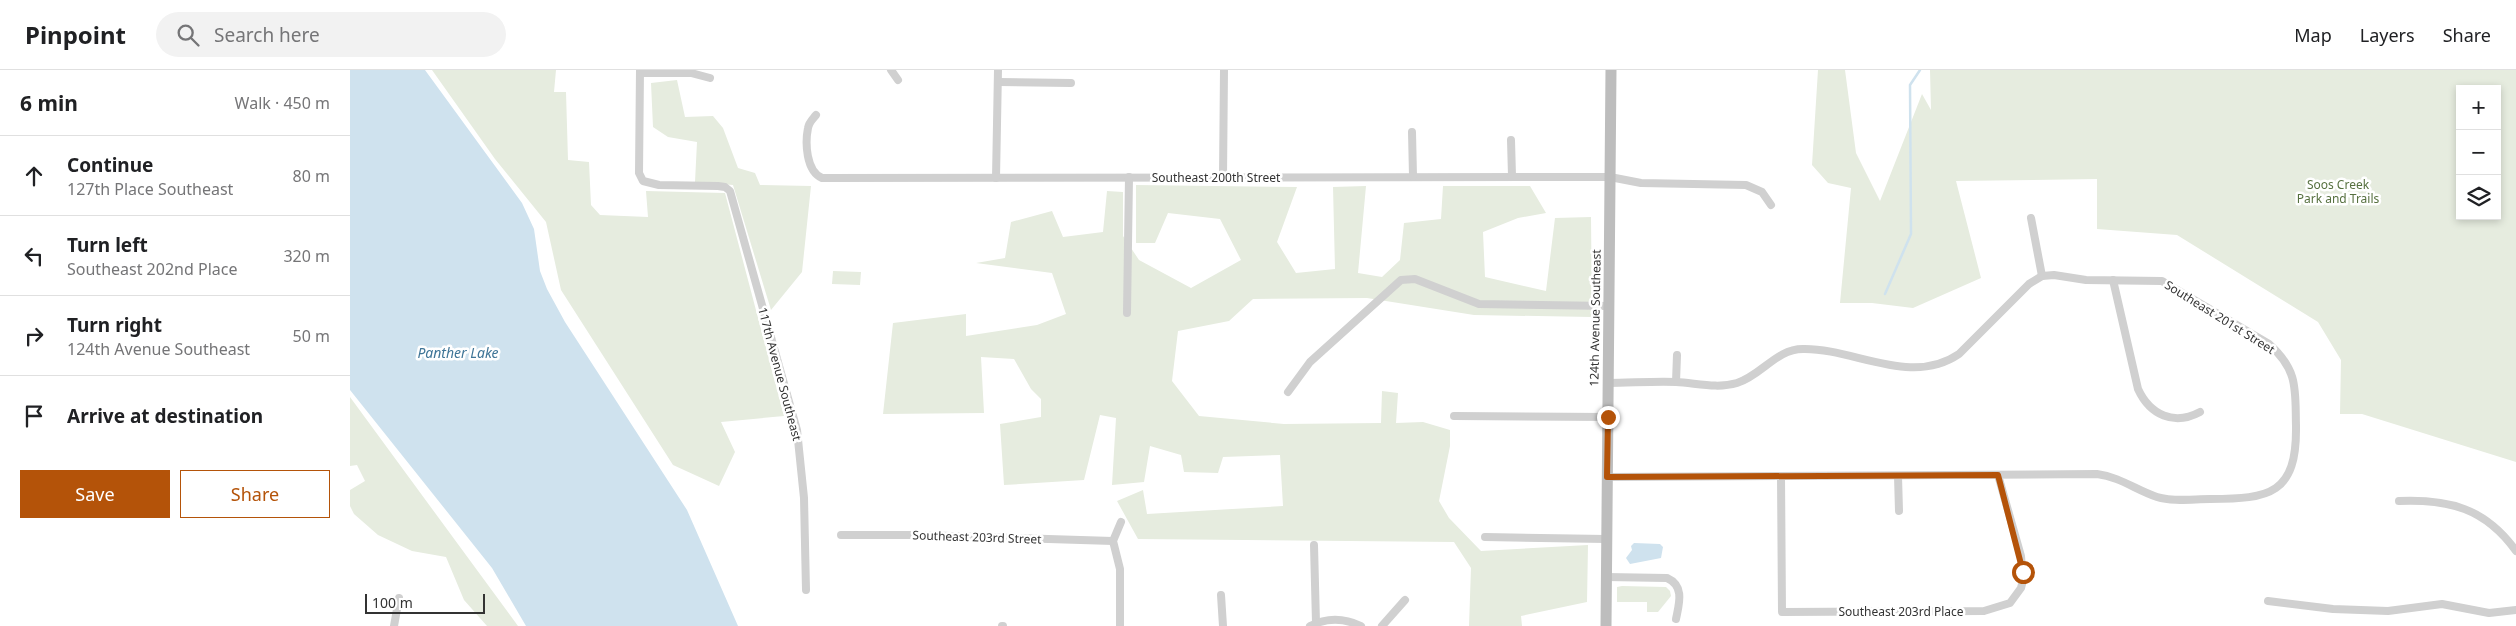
<!DOCTYPE html>
<meta charset="utf-8">
<style>
body{margin:0;font-family:"Noto Sans",sans-serif;background:#f2f2f2;color:#202124}
.controls{position:absolute;right:15px;top:15px;display:grid;overflow:hidden;border-radius:0px;box-shadow:0 2px 8px #0003}
.controls button{width:45px;height:45px;display:grid;place-items:center;padding:0;border:0;border-bottom:1px solid #e0e0e0;background:#fff;color:#202124;font:25px sans-serif}
.scale{position:absolute;left:15px;bottom:12px;width:120px;box-sizing:border-box;padding-left:5px;border:2px solid #333;border-top:0;font-size:14px;line-height:18px;white-space:nowrap;color:#333;-webkit-text-stroke:4px #fff;paint-order:stroke}
.stop{position:absolute;width:15px;height:15px;margin:-11px;border:4px solid #b45309;border-radius:50%;background:#fff}
.stop.end{background:#b45309;border-color:#fff;box-shadow:0 1px 5px #0008}
.list{margin:0;padding:0;list-style:none}
h2{display:flex;justify-content:space-between;align-items:center;height:65px;margin:0;padding:0 20px;font-size:21px}
h2 small{font-size:16px;font-weight:400;color:#757577}
.list li{display:grid;grid-template-columns:32px 1fr auto;gap:15px;align-items:center;box-sizing:border-box;height:80px;padding:0 20px;border-top:1px solid #e0e0e0}
.list b{display:block;font-size:19px;white-space:nowrap}
.list p{margin:0;font-size:16px;white-space:nowrap;color:#757577}
.list em{font-size:16px;font-style:normal;color:#757577}
.actions{display:flex;gap:10px;padding:15px 20px}
.actions a{flex:1;padding:11px 0;border:1px solid #b45309;border-radius:0px;text-align:center;font-size:18px;color:#b45309}
.actions .main{background:#b45309;color:#fff}
.icon{flex:none;width:28px;height:28px;fill:none;stroke:currentColor;stroke-width:2;stroke-linecap:round;stroke-linejoin:round}
.map{position:relative;flex:none;width:2166px;height:556px;overflow:hidden}
header{display:flex;align-items:center;gap:30px;box-sizing:border-box;height:70px;padding:0 25px;background:#fff;border-bottom:1px solid #e0e0e0}
header strong{font-size:24px}
nav{display:flex;gap:28px;margin-inline-start:auto;font-size:18px}
.search{width:350px;height:45px;background:#f2f2f2;display:flex;align-items:center;gap:12px;box-sizing:border-box;padding:0 18px;border-radius:28px;color:#757577;font-size:19px}
main{display:flex}
aside{flex:1;background:#fff}
.map>svg:first-child{display:block}
.green{fill:#e6ecdf;fill-rule:evenodd}
.water{fill:#cfe2ee}
.lines{fill:none;stroke-linecap:round;stroke-linejoin:round}
.stream{stroke:#cfe2ee;stroke-width:2.5}
.street{stroke:#d0d0d0;stroke-width:8}
.secondary{stroke:#bdbdbd;stroke-width:11}
.route{stroke:#b45309;stroke-width:6}
.labels{text-anchor:middle;dominant-baseline:central;stroke-width:5;stroke-linejoin:round;paint-order:stroke}
.street-label{font-size:12px;fill:#333;stroke:#fff}
.park-label{font-size:12px;fill:#56703f;stroke:#fff}
.water-label{font-size:14px;font-style:italic;fill:#3f7597;stroke:#fff}
</style>
<header>
<strong>Pinpoint</strong>
<div class="search"><svg class="icon" aria-label="search" viewBox="0 0 24 24"><circle cx="10" cy="10" r="6"/><path d="M15 15l6 6"/></svg>Search here</div>
<nav><a>Map</a><a>Layers</a><a>Share</a></nav>
</header>
<main>
<aside>
<h2>6 min<small>Walk · 450 m</small></h2>
<ul class="list">
<li><svg class="icon" aria-label="ahead" viewBox="0 0 24 24"><path d="M12 20V5M6 11l6-6 6 6"/></svg><div><b>Continue</b><p>127th Place Southeast</p></div><em>80 m</em></li>
<li><svg class="icon" aria-label="left" viewBox="0 0 24 24"><path d="M17 20v-9H6M10 6l-5 5 5 5"/></svg><div><b>Turn left</b><p>Southeast 202nd Place</p></div><em>320 m</em></li>
<li><svg class="icon" aria-label="right" viewBox="0 0 24 24"><path d="M7 20v-9h11M14 6l5 5-5 5"/></svg><div><b>Turn right</b><p>124th Avenue Southeast</p></div><em>50 m</em></li>
<li><svg class="icon" aria-label="arrive" viewBox="0 0 24 24"><path d="M6 21V4h12l-3 4 3 4H6"/></svg><div><b>Arrive at destination</b></div></li>
</ul>
<div class="actions"><a class="main">Save</a><a>Share</a></div>
</aside>
<div class="map">
<svg width="2166" height="556" viewBox="0 0 2166 556">
<rect width="100%" height="100%" fill="#fff"/>
<g class="green">
<polygon points="82,0 206,0 204,22 216,22 218,90 239,92 241,135 250,145 298,147 296,121 375,123 434,346 371,352 385,382 369,416 323,395 211,220 196,152 145,89"/>
<path d="M1468 0H1495L1506 83 1530 131 1572 24 1581 40 1580 0H2166V392L2012 344H1990L1991 290 1968 252 1827 165 1747 159V109L1606 111 1631 208 1563 238 1522 233H1490L1501 118 1478 113 1462 95ZM2110 19H2147V146H2110Z"/>
<polygon points="327,10 335,47 363,46 373,58 388,98 405,103 410,115 461,116 452,202 421,240 383,115 345,112 347,72 318,67 303,57 301,13"/>
<polygon points="786,115 947,117 927,172 946,203 985,199 983,117 1016,116 1008,203 1032,207 1050,190 1054,153 1091,149 1093,116 1180,116 1196,143 1168,148 1133,162 1135,207 1196,221 1205,148 1241,147 1242,247 1124,245 1017,228 903,229 879,251 828,261 822,311 849,346 934,354 1031,353 1032,321 1048,323 1046,353 1073,352 1100,360 1100,376 1089,431 1099,448 1131,481 1238,475 1237,532 1171,546 1172,556 1119,556 1121,498 1104,472 788,469 767,431 793,420 797,444 933,436 930,385 873,387 868,403 834,402 831,385 800,376 794,412 762,415 766,348 750,345 734,410 654,415 650,354 691,347 691,329 681,319 664,289 631,287 634,343 533,344 543,253 616,244 616,266 687,255 716,244 702,203 626,193 655,188 661,152 702,141 713,167 753,162 757,121 773,122 773,166 789,190 841,218 891,190 870,149 818,143 805,173 786,173"/>
<polygon points="483,201 511,202 510,215 482,214"/>
<polygon points="0,327 168,556 137,556 114,530 96,487 62,481 28,465 4,444 0,436 0,420 15,411 7,395 0,396"/>
<polygon points="1272,516 1316,517 1320,521 1321,526 1308,542 1297,542 1297,532 1267,532 1267,517"/>
</g>
<g class="water">
<polygon points="0,0 75,0 172,133 184,159 190,201 197,219 215,252 337,440 388,556 176,556 142,498 0,320"/>
<polygon points="1284,473 1310,474 1313,477 1311,488 1280,494 1276,488 1282,480 1281,476"/>
</g>
<g class="lines">
<polyline class="stream" points="1535,224 1561,164 1560,15 1570,0"/>
<g class="street">
<polyline points="290,0 289,103 293,111 309,115 368,116 375,117 380,121 447,360 454,428 456,520"/>
<polyline points="541,0 548,10"/>
<polyline points="290,3 341,3 360,8"/>
<polyline points="649,12 721,13"/>
<path d="M466 45C463 49 459 52 458 58 455 73 456 101 472 108L1260 107 1291 113 1396 115 1412 122 1421 135"/>
<polyline points="1062,62 1063,106"/>
<polyline points="1161,70 1162,106"/>
<polyline points="873,107 874,0"/>
<polyline points="646,108 648,0"/>
<polyline points="1681,148 1692,206"/>
<path d="M1763 210 1788 319C1800 345 1824 356 1850 342"/>
<polyline points="777,243 779,107"/>
<polyline points="1326,312 1327,285"/>
<polyline points="938,322 960,292 1051,210 1065,209 1129,234 1259,236"/>
<polyline points="1104,346 1258,347"/>
<polyline points="1431,406 1432,542 1634,541 1660,533 1671,518 1673,510 1671,486 1648,405"/>
<polyline points="1548,406 1549,441"/>
<path d="M1257 407 1747 404C1770 407 1786 420 1807 427 1823 432 1843 429 1860 429 1920 429 1947 424 1946 356 1945 320 1949 301 1919 274L1812 211 1736 210 1704 205 1692 206 1679 214 1609 284C1561 317 1504 278 1453 279 1426 279 1412 305 1387 313 1367 319 1346 313 1326 312 1304 311 1280 313 1258 313"/>
<path d="M2049 431C2099 429 2135 438 2166 481"/>
<polyline points="491,465 568,465 763,471"/>
<polyline points="1135,467 1256,469"/>
<polyline points="964,475 966,553"/>
<path d="M1256 507 1317 508C1335 516 1329 534 1326 549"/>
<polyline points="871,525 873,556"/>
<polyline points="1918,531 1983,539 2038,541 2092,534 2139,543 2166,540"/>
<polyline points="44,556 49,528"/>
<polyline points="652,556 653,556"/>
<polyline points="770,556 770,499 763,471 771,452"/>
<path d="M960 556C976 548 994 548 1011 556"/>
<polyline points="1032,556 1055,530"/>
</g>
<polyline class="secondary" points="1256,556 1261,0"/>
</g>
<g class="lines">
<polyline class="route" points="1258,347 1257,407 1648,405 1673,502"/>
</g>
<g class="labels">
<g class="street-label">
<text x="866" y="107">Southeast 200th Street</text>
<text transform="translate(1870 247) rotate(32)">Southeast 201st Street</text>
<text transform="translate(1245 248) rotate(-89)">124th Avenue Southeast</text>
<text transform="translate(430 304) rotate(75)">117th Avenue Southeast</text>
<text transform="translate(627 467) rotate(2)">Southeast 203rd Street</text>
<text x="1551" y="541">Southeast 203rd Place</text>
</g>
<g class="park-label">
<text x="1988" y="114">Soos Creek<tspan x="1988" dy="14">Park and Trails</tspan></text>
</g>
<g class="water-label">
<text x="108" y="282">Panther Lake</text>
</g>
</g>
</svg>
<div class="controls">
<button>+</button>
<button>−</button>
<button><svg class="icon" aria-label="layers" viewBox="0 0 24 24"><path d="M12 4l9 5-9 5-9-5zM3 14l9 5 9-5"/></svg></button>
</div>
<div class="scale">100 m</div>
<div class="stop" style="left:1673px;top:502px"></div>
<div class="stop end" style="left:1258px;top:347px"></div>
</div>
</main>
